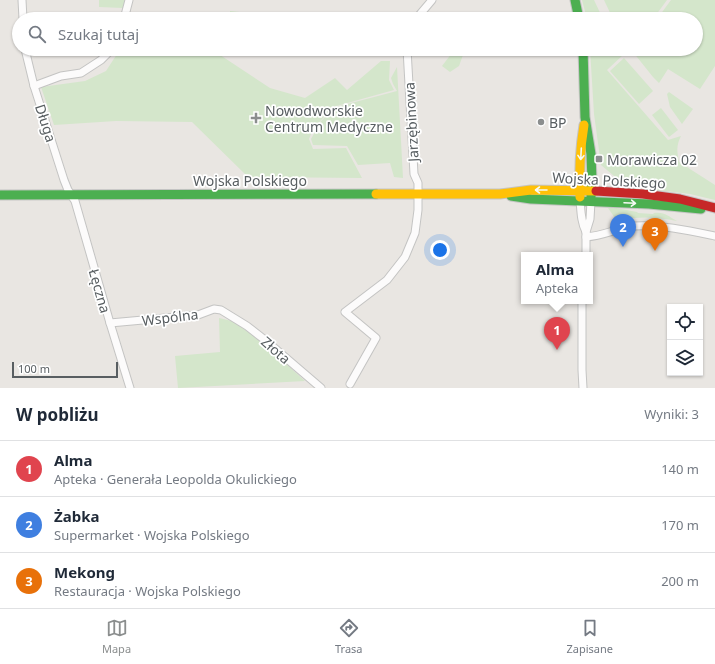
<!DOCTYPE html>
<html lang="pl">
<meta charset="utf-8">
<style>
body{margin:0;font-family:"Noto Sans",sans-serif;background:#f2f2f3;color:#1f2937}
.controls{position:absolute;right:12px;bottom:12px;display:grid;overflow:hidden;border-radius:0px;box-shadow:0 1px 3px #0004}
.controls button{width:36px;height:36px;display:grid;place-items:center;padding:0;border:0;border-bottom:1px solid #e0e1e3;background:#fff;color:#1f2937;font:20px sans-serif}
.scale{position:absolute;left:12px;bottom:10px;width:106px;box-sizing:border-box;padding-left:4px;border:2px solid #585e61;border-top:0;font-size:11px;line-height:14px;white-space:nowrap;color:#585e61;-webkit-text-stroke:3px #fff;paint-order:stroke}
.you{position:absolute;left:440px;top:250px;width:14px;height:14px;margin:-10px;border:3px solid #fff;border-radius:50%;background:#1a73e8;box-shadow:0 0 0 6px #1a73e833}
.badge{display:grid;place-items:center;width:26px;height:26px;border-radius:50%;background:#8b8e8e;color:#fff;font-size:13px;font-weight:700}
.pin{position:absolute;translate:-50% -33px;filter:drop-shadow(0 1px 2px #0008)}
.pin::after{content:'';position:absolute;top:21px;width:14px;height:12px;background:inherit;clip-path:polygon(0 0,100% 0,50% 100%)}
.popup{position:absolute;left:521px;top:252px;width:72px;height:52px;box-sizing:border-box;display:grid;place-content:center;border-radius:0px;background:#fff;filter:drop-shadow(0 1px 3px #0005);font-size:13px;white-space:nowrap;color:#747a83}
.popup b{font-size:15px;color:#1f2937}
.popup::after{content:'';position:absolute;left:50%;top:100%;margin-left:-8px;border:8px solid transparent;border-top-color:#fff}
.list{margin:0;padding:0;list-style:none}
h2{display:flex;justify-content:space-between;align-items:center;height:52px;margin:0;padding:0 16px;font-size:17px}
h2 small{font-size:13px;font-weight:400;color:#747a83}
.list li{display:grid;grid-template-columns:26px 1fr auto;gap:12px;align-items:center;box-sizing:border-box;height:56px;padding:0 16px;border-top:1px solid #e0e1e3}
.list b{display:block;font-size:15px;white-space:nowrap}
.list p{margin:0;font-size:13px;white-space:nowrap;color:#747a83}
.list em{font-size:13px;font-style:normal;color:#747a83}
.icon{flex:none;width:22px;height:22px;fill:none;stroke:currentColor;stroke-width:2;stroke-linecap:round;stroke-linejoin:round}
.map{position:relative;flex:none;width:715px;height:388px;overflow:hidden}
.search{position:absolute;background:#fff;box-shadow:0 1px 3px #0004;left:12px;right:12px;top:12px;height:44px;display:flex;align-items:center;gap:10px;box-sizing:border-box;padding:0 14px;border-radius:22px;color:#747a83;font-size:15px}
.sheet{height:220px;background:#fff}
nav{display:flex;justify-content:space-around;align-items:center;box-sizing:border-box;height:56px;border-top:1px solid #e0e1e3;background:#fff;font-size:11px;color:#747a83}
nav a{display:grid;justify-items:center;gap:2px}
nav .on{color:#8b8e8e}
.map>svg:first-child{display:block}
.green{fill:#d4e6cb}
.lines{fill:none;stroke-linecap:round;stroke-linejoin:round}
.street-casing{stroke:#c4c4c3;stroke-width:9}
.fast-casing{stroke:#c4c4c3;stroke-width:11}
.slow-casing{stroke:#c4c4c3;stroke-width:11}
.jam-casing{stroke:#c4c4c3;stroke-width:11}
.street{stroke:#fcfbfb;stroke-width:7}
.fast{stroke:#4caf50;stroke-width:9}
.slow{stroke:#ffc107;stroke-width:9}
.jam{stroke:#c62828;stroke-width:9}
.oneway{stroke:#f6fbf6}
.poi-dot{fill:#8b8e8e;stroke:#fff;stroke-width:1.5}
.labels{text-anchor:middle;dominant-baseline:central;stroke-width:3.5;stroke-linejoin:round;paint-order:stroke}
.poi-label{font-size:14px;fill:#585e61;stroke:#fff;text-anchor:start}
.street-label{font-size:14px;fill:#585e61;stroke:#fff}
</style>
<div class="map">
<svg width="715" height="388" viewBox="0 0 715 388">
<rect width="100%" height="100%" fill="#e9e6e2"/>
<g class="green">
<polygon points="99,0 125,0 123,8 99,7"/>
<polygon points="582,0 594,0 603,19 587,19"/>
<polygon points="604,0 667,0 653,19 613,19"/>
<polygon points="671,0 715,0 715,66 700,89 668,69 659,83 653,77 633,52 635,49 696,49 696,19 657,19"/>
<polygon points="230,11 279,16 283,19 230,19"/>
<polygon points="122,49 211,49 270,88 305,98 335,78 347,90 381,61 390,61 389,80 394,90 333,107 313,129 309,139 313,149 346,148 362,178 248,177 192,122 116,121 54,125 41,87 85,81 106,71 117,54"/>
<polygon points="455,49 463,55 459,66 450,72 442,66"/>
<path d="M590 49H620L624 54 607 70 668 140 681 136C676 146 677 151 679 162L715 185V200L690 194 626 186 601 165 594 114Z"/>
<polygon points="624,58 653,91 639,104 610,71"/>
<polygon points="397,67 403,178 394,177 390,163 358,165 347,146 313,145 311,139 321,121 336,107 397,91 393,84 391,78"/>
<polygon points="669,92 693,109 682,124 670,107 667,94"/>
<polygon points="661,108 678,130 669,137 652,115"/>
<path d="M608 208H616L637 212 638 213 653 214 654 213C666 212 667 216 677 221 656 217 639 216 617 221Z"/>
<polygon points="219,318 232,321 261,341 305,381 178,388 175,356 220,352"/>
</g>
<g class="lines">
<defs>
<g id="street">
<polyline points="22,0 23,19"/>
<polyline points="124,19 129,0"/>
<polyline points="416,19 432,0"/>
<polyline points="25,49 34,86 64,180 68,190 75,201 110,323 130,388"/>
<polyline points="34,86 61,76 81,73 101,60 112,49"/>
<path d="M580 200C581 212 581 222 586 232"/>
<path d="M586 237C603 236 618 228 634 226 659 224 691 231 715 236"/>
<polyline points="586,255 586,232 590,219 591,201"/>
<polyline points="582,301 582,370 583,388"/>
<polyline points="110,323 198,315 214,309 221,310 247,326 265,340 321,388"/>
<polyline points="350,384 376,338 345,312 387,280 405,257 415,233 418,210 418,183 414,174 407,49"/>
</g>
<g id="fast">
<polyline points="575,0 579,19"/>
<polyline points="583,49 585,117 591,154 592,180 591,197"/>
<polyline points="0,195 376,194"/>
<polyline points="511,196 531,199 649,204 701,209"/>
</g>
<g id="slow">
<polyline points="376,194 500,194 531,190 596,191"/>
<path d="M580 197C579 173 580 149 584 125"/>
</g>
<polyline id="jam" points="596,191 643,194 680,199 715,208"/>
</defs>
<use href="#street" class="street-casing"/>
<use href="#fast" class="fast-casing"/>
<use href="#slow" class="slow-casing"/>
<use href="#jam" class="jam-casing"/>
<use href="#street" class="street"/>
<use href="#fast" class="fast"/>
<use href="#slow" class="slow"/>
<use href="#jam" class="jam"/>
</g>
<defs><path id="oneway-shaft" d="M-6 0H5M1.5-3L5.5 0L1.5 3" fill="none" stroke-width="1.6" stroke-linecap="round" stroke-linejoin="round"/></defs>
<g class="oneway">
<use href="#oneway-shaft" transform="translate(581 154) rotate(93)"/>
<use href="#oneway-shaft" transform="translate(541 190) rotate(180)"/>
<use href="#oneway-shaft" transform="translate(630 203) rotate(3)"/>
</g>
<g class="poi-dot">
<path d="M254 112h4v4h4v4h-4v4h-4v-4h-4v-4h4z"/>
<circle cx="541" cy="122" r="4"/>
<rect x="595" y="155" width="8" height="8" rx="2"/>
</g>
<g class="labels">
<g class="poi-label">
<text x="265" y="110">Nowodworskie<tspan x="265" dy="16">Centrum Medyczne</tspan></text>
<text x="549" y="122">BP</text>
<text x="607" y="159">Morawicza 02</text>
</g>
<g class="street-label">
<text transform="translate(411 122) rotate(-93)">Jarzębinowa</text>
<text transform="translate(46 123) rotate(72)">Długa</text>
<text x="250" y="180">Wojska Polskiego</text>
<text transform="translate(609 180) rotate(3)">Wojska Polskiego</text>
<text transform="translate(100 291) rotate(74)">Łęczna</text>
<text transform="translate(170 317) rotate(-7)">Wspólna</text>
<text transform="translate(276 350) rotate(41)">Złota</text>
</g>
</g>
</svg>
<div class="controls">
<button><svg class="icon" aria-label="locate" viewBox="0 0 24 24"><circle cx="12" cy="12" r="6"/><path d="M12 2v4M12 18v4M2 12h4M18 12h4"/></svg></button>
<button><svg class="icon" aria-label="layers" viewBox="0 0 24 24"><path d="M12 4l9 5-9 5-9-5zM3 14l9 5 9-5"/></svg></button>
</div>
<div class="scale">100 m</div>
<div class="you"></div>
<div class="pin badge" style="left:557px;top:350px;background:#e0444e">1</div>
<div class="popup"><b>Alma</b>Apteka</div>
<div class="pin badge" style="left:623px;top:247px;background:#3f7fe0">2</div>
<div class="pin badge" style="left:655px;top:251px;background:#e8710a">3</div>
<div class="search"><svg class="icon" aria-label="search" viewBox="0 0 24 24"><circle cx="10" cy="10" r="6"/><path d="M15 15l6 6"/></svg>Szukaj tutaj</div>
</div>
<section class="sheet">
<h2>W pobliżu<small>Wyniki: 3</small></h2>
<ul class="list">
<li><span class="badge" style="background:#e0444e">1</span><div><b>Alma</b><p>Apteka · Generała Leopolda Okulickiego</p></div><em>140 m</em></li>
<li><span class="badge" style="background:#3f7fe0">2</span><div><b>Żabka</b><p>Supermarket · Wojska Polskiego</p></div><em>170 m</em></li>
<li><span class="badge" style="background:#e8710a">3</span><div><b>Mekong</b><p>Restauracja · Wojska Polskiego</p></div><em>200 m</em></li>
</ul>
</section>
<nav>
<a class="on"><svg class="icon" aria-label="map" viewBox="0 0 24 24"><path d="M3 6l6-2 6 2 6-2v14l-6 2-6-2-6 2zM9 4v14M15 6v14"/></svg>Mapa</a>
<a><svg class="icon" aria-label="directions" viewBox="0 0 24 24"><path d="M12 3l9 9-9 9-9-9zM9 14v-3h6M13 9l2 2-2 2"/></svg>Trasa</a>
<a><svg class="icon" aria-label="saved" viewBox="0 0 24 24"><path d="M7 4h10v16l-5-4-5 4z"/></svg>Zapisane</a>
</nav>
